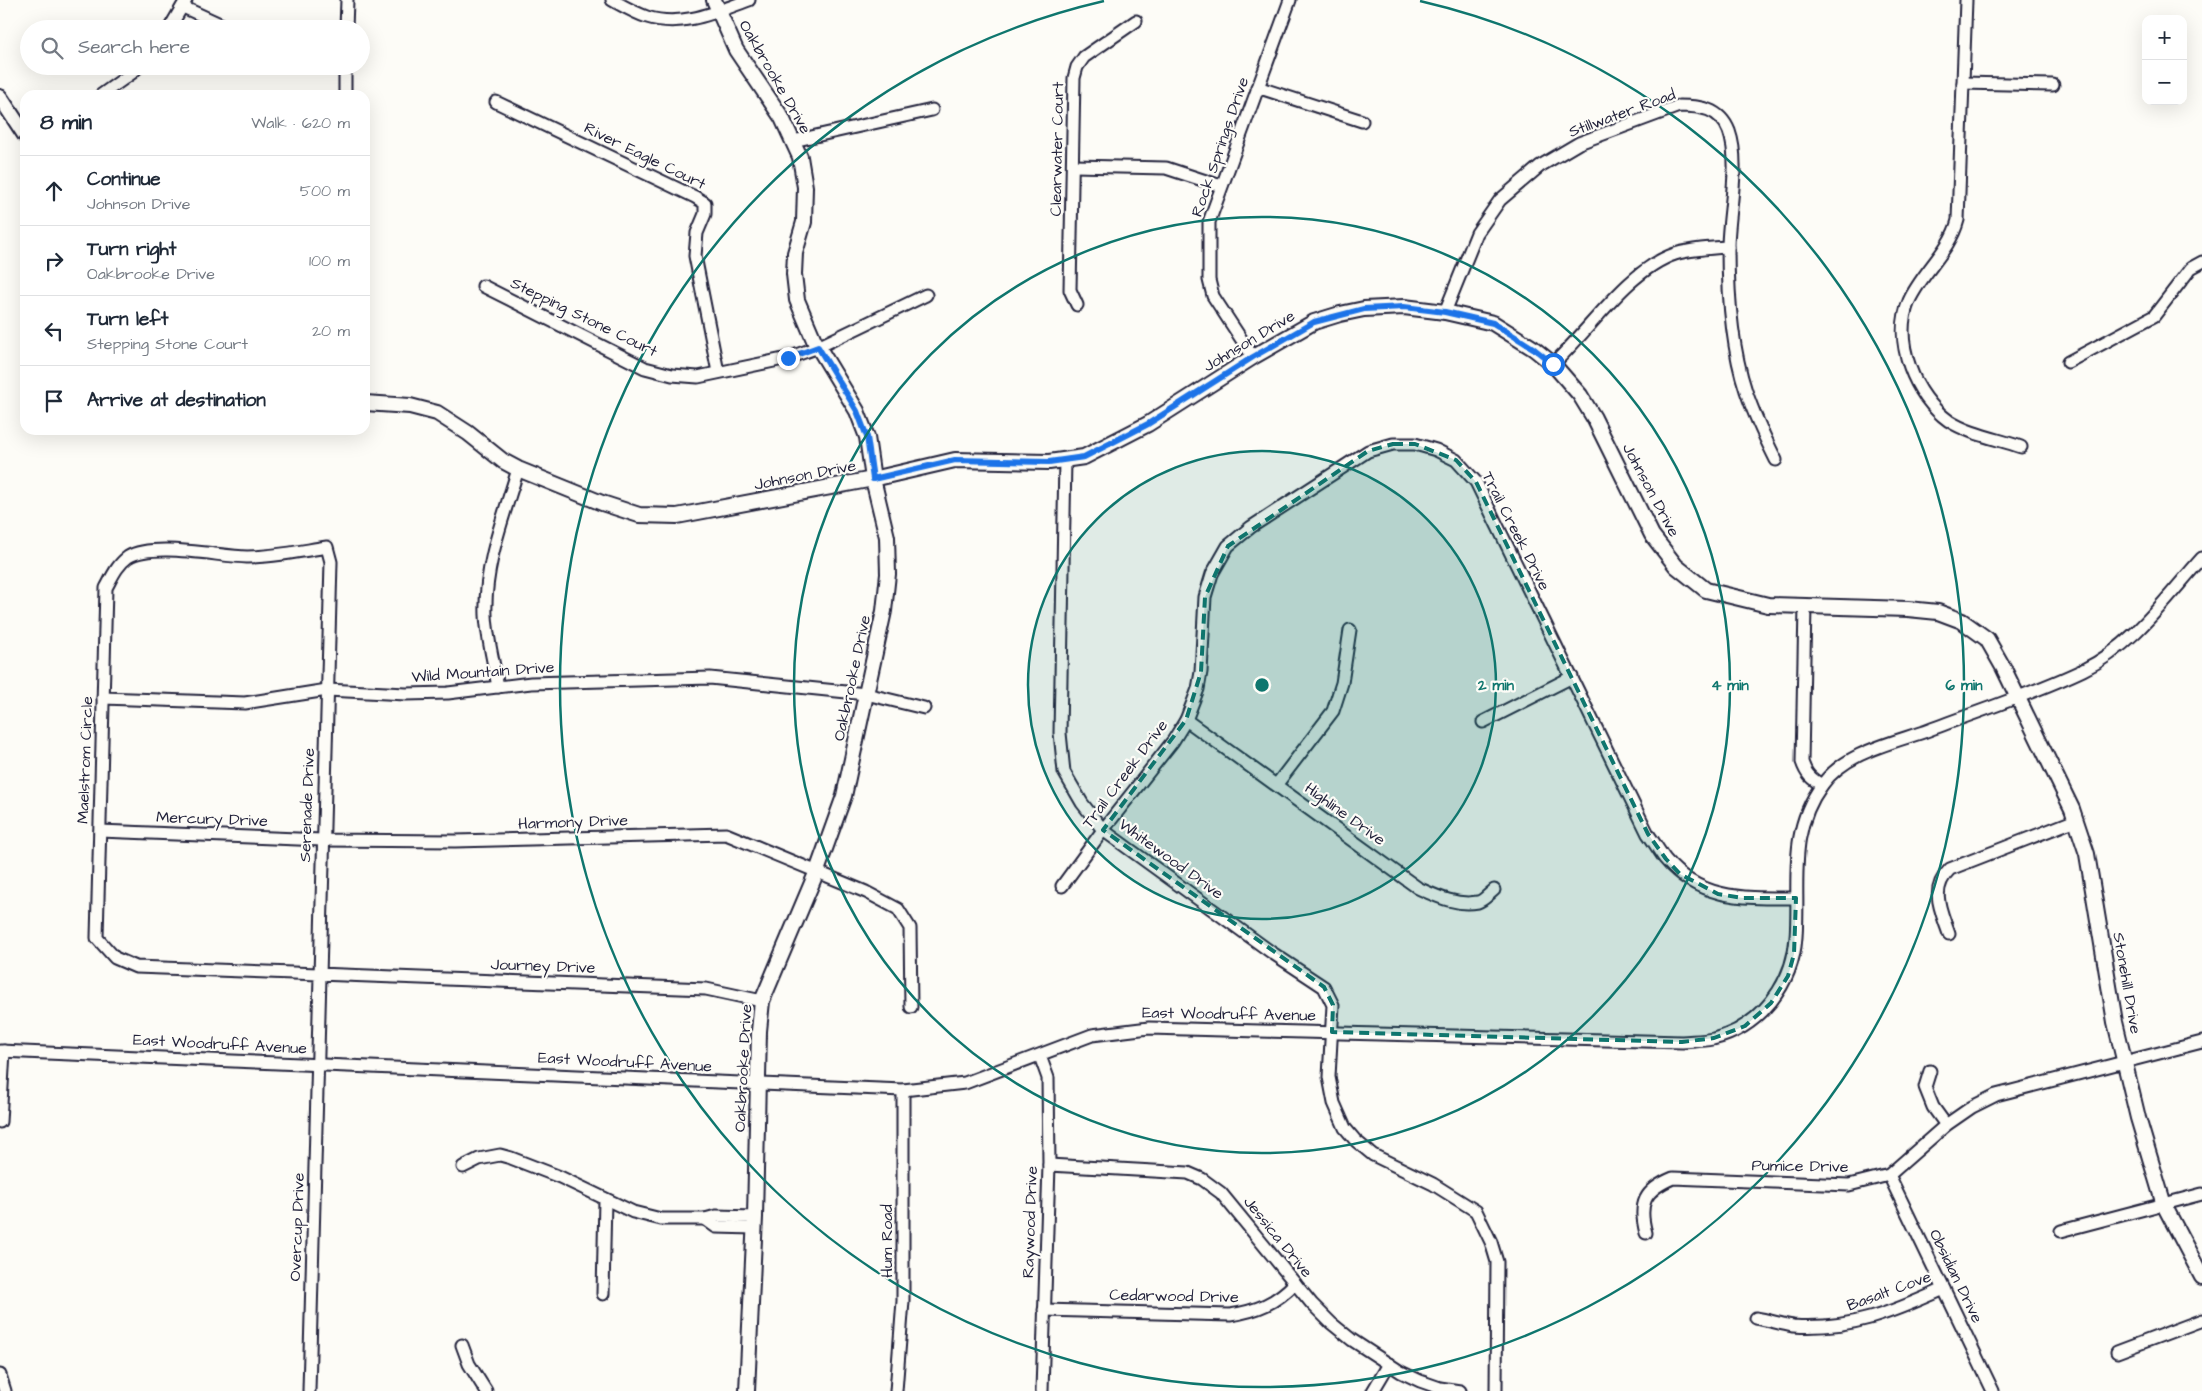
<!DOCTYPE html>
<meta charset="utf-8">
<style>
body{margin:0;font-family:"Architects Daughter",sans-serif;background:#f2f2f3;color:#1f2937}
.controls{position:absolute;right:15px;top:15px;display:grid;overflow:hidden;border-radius:10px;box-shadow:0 5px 20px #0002}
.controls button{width:45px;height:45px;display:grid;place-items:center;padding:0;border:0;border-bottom:1px solid #e0e1e3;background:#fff;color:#1f2937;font:25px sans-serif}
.stop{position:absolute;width:15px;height:15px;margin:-11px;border:4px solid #1a73e8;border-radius:50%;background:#fff}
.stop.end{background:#1a73e8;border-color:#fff;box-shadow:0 1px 5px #0008}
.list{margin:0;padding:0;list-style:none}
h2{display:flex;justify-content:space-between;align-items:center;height:65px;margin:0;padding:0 20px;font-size:21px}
h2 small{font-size:16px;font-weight:400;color:#747a83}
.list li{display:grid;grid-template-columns:32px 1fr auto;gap:15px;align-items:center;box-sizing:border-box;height:70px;padding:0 20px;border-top:1px solid #e0e1e3}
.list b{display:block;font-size:19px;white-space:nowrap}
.list p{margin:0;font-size:16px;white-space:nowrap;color:#747a83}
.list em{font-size:16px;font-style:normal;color:#747a83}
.icon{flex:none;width:28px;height:28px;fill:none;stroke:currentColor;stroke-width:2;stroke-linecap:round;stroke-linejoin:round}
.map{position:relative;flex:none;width:2202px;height:1391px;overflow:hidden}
.search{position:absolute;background:#fff;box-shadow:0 5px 20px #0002;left:20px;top:20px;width:350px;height:55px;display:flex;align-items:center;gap:12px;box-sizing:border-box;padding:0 18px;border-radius:28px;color:#747a83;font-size:19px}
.panel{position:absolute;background:#fff;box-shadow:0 5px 20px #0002;left:20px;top:90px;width:350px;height:345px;border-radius:15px}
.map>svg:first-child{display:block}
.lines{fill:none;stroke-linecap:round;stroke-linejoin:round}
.minor-casing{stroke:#22223b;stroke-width:15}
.tertiary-casing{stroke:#22223b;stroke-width:18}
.minor{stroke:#fdfcf7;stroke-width:11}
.tertiary{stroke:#fdfcf7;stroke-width:14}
.route{stroke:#1a73e8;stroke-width:6}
.marked{fill:#0f766e;fill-opacity:0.2;stroke:#0f766e;stroke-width:4;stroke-dasharray:10 6;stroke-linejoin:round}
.ring{fill:none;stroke:#0f766e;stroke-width:2.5}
.labels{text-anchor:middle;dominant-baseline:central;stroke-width:4.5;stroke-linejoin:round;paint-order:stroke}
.street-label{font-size:16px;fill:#22223b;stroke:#fdfcf7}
.centre{fill:#0f766e;stroke:#fdfcf7;stroke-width:2.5}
.ring-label{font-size:15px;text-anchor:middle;font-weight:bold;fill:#0f766e;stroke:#fdfcf7;stroke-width:4.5;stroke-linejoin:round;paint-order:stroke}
</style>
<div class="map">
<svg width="2202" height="1391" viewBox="0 0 2202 1391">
<rect width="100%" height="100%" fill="#fdfcf7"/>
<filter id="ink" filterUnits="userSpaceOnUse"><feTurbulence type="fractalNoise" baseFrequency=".02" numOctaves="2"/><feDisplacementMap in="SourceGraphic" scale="10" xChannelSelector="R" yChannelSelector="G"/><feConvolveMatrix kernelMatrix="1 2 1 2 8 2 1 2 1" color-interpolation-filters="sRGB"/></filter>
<g filter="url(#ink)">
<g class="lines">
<defs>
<g id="minor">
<path d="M612 0C623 6 635 13 647 17 682 28 716 12 749 0"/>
<path d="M1966 0 1958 220C1950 251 1922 272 1909 301 1892 341 1915 397 1949 421 1969 434 1998 439 2021 447"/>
<polyline points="183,7 231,29"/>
<polyline points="169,29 186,0"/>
<polyline points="346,29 347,0"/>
<polyline points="1963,83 2053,85"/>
<polyline points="1257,87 1362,121"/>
<polyline points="101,95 132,73 139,66"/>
<polyline points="345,95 345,66"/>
<polyline points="496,102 695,197 705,203 705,214 697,233 695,256 718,372"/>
<polyline points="793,141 932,110"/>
<polyline points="1074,166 1166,168 1221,186"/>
<polyline points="483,286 645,368 672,375 698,377 788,358 818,347 926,295"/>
<polyline points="1077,305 1070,290 1074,78 1077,67 1084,57 1136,21"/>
<path d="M1445 312 1477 233 1500 200 1540 166 1579 143 1679 106C1700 106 1720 108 1729 131 1741 164 1728 213 1728 248 1728 292 1732 349 1746 391 1754 415 1765 438 1776 460"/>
<polyline points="1253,357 1213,296 1209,280 1209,222 1290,0"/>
<polyline points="2068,362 2154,316 2191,268 2202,262"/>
<path d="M1553 364C1589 331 1629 269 1675 254 1692 249 1710 248 1728 247"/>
<polyline points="1065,460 1060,733 1064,772 1082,803 1103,830 1271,952 1324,987 1333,1005 1329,1077 1334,1103 1345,1128 1356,1141 1373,1155 1433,1184 1476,1211 1491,1242 1497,1262 1496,1391"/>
<path d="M1805 606 1802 762C1806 774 1811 779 1822 785"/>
<path d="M498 687C494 663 487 638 486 615 484 565 504 516 518 469"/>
<polyline points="103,698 245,703 327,690 406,694 448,693 531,683 710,678 866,694 924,708"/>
<path d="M1186 720 1418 888C1436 896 1456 906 1478 902 1483 901 1489 894 1494 890"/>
<polyline points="1483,722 1572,677"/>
<polyline points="1277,784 1333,711 1342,683 1350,630"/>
<polyline points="100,831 322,840 455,841 726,834 866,892 898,909 910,928 911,1007"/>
<path d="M1062 886 1103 830 1173 741 1186 720 1198 689 1201 672 1205 597 1212 574 1228 546 1251 527 1368 451 1393 444H1415L1436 450 1456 460 1476 482 1648 834C1654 842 1659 851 1665 859 1700 901 1747 898 1796 898"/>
<path d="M1949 934C1941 910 1929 890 1950 869L2076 820"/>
<path d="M0 1051 903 1090 965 1083 1092 1035 1149 1028 1682 1042C1692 1041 1703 1041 1713 1039 1760 1028 1793 984 1796 937 1800 882 1787 833 1822 785 1845 752 1893 743 1929 730 1979 711 2035 693 2083 670 2133 646 2166 598 2202 558"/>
<polyline points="1040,1056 1048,1078 1049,1165 1042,1391"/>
<polyline points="1930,1071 1925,1087 1933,1107 1946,1125"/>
<polyline points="0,1122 4,1051"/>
<polyline points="1049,1165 1188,1173 1202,1179 1221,1193 1312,1304 1331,1323 1352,1340 1401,1372 1420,1381 1440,1388 1460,1391"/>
<polyline points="463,1167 479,1159 500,1155 511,1158 560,1177 633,1212 661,1219 705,1219 716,1216 755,1217"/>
<polyline points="1889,1175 1993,1391"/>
<polyline points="705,1219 716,1227 754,1228"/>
<polyline points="2061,1231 2202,1194"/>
<path d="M1646 1233C1638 1204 1644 1190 1673 1178L1849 1185 1889 1175 1946 1125 1972 1107 1996 1095 2202 1042"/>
<polyline points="603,1294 605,1199"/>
<path d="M1044 1310 1230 1315C1257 1311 1276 1303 1295 1283"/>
<path d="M1756 1318C1768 1320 1781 1324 1793 1326 1851 1330 1893 1312 1944 1289"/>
<polyline points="462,1345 469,1364 486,1391"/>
<polyline points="2117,1352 2202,1320"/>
<polyline points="0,1375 5,1391"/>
<path d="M309 1391 331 562 327 547C301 551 274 557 247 557 217 556 153 542 128 557 117 565 112 577 106 588L97 938 115 958 136 967 706 989 762 1001"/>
<polyline points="896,1391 903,1301 903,1090"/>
<polyline points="1373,1391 1389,1364"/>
</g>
<g id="tertiary">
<polyline points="714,0 736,50 782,118 800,157 805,187 804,222 795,253 794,274 797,300 814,340 857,411 867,437 873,479 887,537 888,574 884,611 844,796 817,871 762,1001 759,1031 755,1217 747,1391"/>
<polyline points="0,97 25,135"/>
<polyline points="365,403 410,406 437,413 468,433 503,461 518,469 602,503 639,515 677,516 873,479 955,460 1049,462 1084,457 1148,424 1253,357 1314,322 1340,314 1364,309 1404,307 1445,312 1493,323 1533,348 1553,364 1580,395 1594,418 1652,535 1676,566 1706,590 1768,605 1908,609 1938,612 1962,621 1987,639 2003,667 2072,809 2087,854 2115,1022 2138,1118 2164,1205 2202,1277"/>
</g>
</defs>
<use href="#minor" class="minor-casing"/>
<use href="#tertiary" class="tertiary-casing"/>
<use href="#minor" class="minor"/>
<use href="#tertiary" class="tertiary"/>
</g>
</g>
<g class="lines" filter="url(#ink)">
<polyline class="route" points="788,358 818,347 857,411 867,437 873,479 955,460 1049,462 1084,457 1148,424 1253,357 1314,322 1364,309 1404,307 1445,312 1493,323 1533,348 1553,364"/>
</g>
<path class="marked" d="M1393 444H1415L1456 460 1476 482 1648 834 1666 859 1680 874 1718 894 1743 898H1796L1794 954 1788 976 1771 1003 1745 1026 1714 1038 1682 1042 1332 1032 1333 1005 1324 987 1103 830 1186 720 1201 672 1205 597 1228 546 1368 451Z"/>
<circle cx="1262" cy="685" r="234" fill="#0f766e" fill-opacity=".12"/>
<g class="ring">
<circle cx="1262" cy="685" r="234"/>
<circle cx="1262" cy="685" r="468"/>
<path d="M1420 1A702 702 0 1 1 1104 1"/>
</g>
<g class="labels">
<g class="street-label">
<text transform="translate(775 77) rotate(60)">Oakbrooke Drive</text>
<text transform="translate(1622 113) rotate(-20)">Stillwater Road</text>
<text transform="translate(1220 147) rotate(-71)">Rock Springs Drive</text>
<text transform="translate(1057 149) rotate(-89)">Clearwater Court</text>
<text transform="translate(645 156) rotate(26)">River Eagle Court</text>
<text transform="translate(584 317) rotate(26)">Stepping Stone Court</text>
<text transform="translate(1249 341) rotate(-31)">Johnson Drive</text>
<text transform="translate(805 475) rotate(-11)">Johnson Drive</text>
<text transform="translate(1651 490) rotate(62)">Johnson Drive</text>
<text transform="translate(1516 531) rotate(63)">Trail Creek Drive</text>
<text transform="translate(483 672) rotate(-4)">Wild Mountain Drive</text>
<text transform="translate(852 678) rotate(-78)">Oakbrooke Drive</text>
<text transform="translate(85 760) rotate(-88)">Maelstrom Circle</text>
<text transform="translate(1125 774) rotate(-53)">Trail Creek Drive</text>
<text transform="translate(307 805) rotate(-88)">Serenade Drive</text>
<text transform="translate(1345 814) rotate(36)">Highline Drive</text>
<text transform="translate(212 819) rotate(2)">Mercury Drive</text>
<text transform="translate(573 822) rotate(-2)">Harmony Drive</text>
<text transform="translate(1171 859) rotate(36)">Whitewood Drive</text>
<text transform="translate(543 966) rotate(2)">Journey Drive</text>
<text transform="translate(2127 983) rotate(80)">Stonehill Drive</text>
<text transform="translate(1229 1014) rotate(1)">East Woodruff Avenue</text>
<text transform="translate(220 1044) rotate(3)">East Woodruff Avenue</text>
<text transform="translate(625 1062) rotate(3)">East Woodruff Avenue</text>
<text transform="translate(743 1068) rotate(-87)">Oakbrooke Drive</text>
<text transform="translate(1800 1166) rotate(1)">Pumice Drive</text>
<text transform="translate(1030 1222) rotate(-88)">Raywood Drive</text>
<text transform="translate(297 1227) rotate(-88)">Overcup Drive</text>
<text transform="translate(1278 1237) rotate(51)">Jessica Drive</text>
<text transform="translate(887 1241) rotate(-90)">Hum Road</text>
<text transform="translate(1956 1276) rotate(64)">Obsidian Drive</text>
<text transform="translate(1889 1291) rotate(-20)">Basalt Cove</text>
<text transform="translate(1174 1296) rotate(1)">Cedarwood Drive</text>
</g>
</g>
<circle cx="1262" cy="685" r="8" class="centre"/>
<g class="ring-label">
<text x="1496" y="690">2 min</text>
<text x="1730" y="690">4 min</text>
<text x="1964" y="690">6 min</text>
</g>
</svg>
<div class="controls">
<button>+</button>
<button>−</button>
</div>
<div class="stop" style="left:1553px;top:364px"></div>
<div class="stop end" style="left:788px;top:358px"></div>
<div class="search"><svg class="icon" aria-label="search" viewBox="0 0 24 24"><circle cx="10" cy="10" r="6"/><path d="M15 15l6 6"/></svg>Search here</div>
<section class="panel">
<h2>8 min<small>Walk · 620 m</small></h2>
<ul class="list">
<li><svg class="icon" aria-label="ahead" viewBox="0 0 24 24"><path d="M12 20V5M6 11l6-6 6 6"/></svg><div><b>Continue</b><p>Johnson Drive</p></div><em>500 m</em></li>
<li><svg class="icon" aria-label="right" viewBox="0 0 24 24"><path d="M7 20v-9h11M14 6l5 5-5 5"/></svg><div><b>Turn right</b><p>Oakbrooke Drive</p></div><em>100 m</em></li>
<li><svg class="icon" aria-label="left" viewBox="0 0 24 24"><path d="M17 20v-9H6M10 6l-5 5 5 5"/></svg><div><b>Turn left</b><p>Stepping Stone Court</p></div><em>20 m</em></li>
<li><svg class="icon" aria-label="arrive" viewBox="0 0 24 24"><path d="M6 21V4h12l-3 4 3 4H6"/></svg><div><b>Arrive at destination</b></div></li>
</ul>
</section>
</div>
